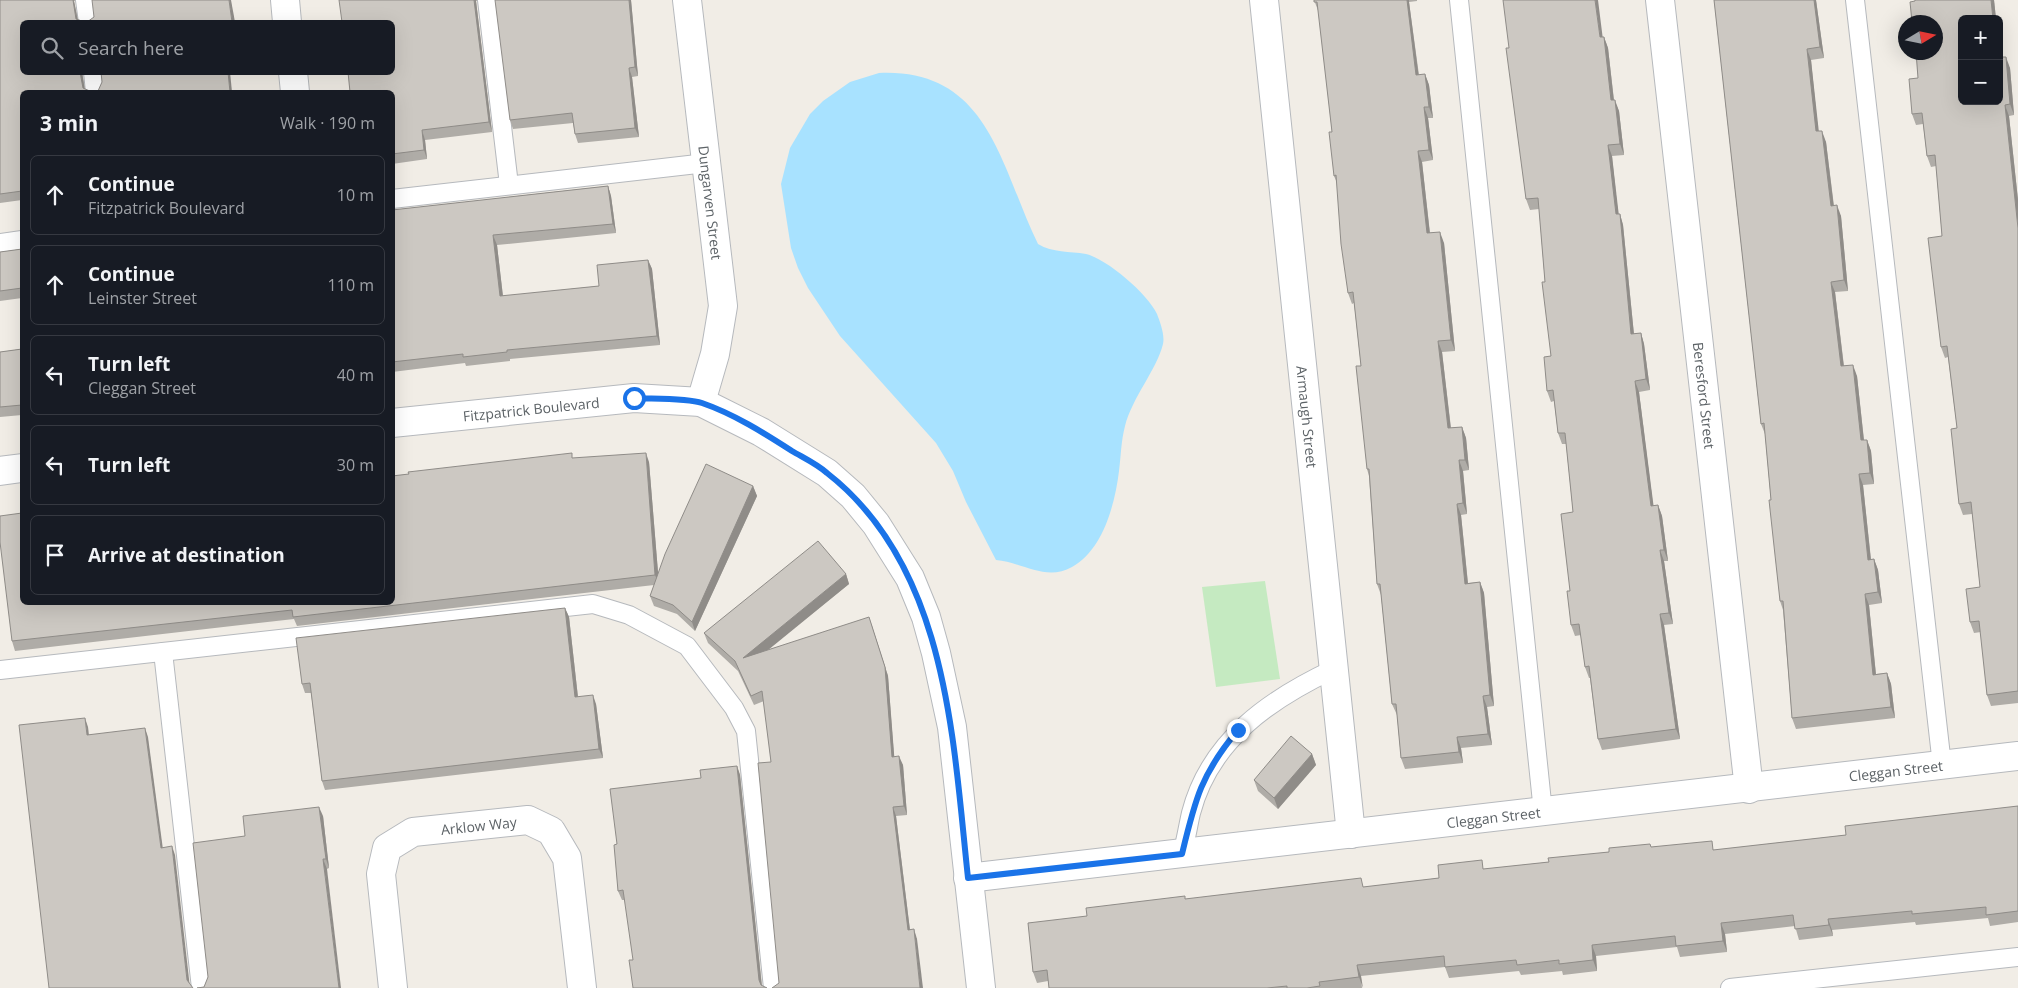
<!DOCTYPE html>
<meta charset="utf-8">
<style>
body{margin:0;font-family:"Open Sans",sans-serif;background:#242831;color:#f1f3f6}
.controls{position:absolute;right:15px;top:15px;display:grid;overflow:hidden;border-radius:8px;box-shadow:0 5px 20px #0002}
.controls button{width:45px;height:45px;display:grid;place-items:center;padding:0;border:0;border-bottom:1px solid #363941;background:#171b24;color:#f1f3f6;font:25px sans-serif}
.compass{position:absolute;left:1898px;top:15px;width:45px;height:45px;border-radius:50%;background:#171b24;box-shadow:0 5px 20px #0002;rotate:80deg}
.stop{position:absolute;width:15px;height:15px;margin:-11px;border:4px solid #1a73e8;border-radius:50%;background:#fff}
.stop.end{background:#1a73e8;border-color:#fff;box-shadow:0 1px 5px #0008}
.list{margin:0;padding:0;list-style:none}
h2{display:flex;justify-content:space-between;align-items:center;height:65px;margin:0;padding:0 20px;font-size:21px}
h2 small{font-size:16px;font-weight:400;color:#9ea1a6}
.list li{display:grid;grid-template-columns:32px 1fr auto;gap:15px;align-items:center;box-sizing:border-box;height:80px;margin:0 10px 10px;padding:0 10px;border:1px solid #363941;border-radius:8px}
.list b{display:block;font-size:19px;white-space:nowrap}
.list p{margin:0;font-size:16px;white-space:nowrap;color:#9ea1a6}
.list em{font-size:16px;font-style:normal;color:#9ea1a6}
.icon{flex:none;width:28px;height:28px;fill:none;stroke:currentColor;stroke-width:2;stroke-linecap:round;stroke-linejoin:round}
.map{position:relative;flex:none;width:2018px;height:988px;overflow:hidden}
.search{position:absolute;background:#171b24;box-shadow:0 5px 20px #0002;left:20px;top:20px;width:375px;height:55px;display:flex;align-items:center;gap:12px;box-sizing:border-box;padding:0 18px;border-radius:8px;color:#9ea1a6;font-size:19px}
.panel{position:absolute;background:#171b24;box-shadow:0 5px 20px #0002;left:20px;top:90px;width:375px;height:515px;border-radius:8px}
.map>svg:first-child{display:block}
.green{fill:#c5eac1}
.water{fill:#a8e2ff}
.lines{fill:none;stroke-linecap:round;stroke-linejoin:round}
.lane-casing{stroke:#b6b9bd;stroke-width:20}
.street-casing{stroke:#b6b9bd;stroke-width:30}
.lane{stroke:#fff;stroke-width:18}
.street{stroke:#fff;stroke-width:28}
.wall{fill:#afaca7}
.shaded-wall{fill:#8f8c88}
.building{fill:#ccc8c2;stroke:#8f8c88}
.route{stroke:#1a73e8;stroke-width:6}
.labels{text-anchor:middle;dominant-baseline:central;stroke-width:4;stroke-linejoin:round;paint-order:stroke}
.street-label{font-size:14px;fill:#5d6367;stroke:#fff}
</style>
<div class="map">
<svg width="2018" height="988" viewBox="0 0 2018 988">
<rect width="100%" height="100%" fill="#f1ede6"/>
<polygon class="green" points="1265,581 1280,679 1216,687 1202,587"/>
<path class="water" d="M879 73C989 68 1000 166 1038 244 1053 253 1069 251 1086 254 1107 259 1148 294 1157 314 1160 322 1165 335 1163 344 1157 369 1132 398 1125 426 1121 441 1121 456 1119 471 1115 504 1103 550 1072 567 1046 582 1022 562 996 560L966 502 953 471 936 443 840 336 808 288 798 268 791 248 781 184 790 148 810 114 823 101 850 82Z"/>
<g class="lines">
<defs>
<g id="lane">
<polyline points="85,0 88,22"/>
<polyline points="487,0 509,185"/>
<polyline points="1459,0 1543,812"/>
<polyline points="1855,0 1942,765"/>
<polyline points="93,72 95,92"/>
<polyline points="392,199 706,163"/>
<polyline points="0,243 22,240"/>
<polyline points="163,652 201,988"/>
<polyline points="0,670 593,604 629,615 687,646 734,708 746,731 773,988"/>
<path d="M1182 854C1186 840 1188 826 1191 813 1210 740 1270 699 1334 669"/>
<polyline points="1730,988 2018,957"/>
</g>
<g id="street">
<polyline points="285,0 287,22"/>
<path id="s1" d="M687 0 723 306 715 354 701 402"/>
<path id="s2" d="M1264 0 1351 834"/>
<path id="s3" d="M1660 0 1749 789"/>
<polyline points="293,72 295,92"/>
<path id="s4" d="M392 423 634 398 701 402 761 432 827 473 853 496 876 524 910 578 926 617 936 653 952 727 981 988"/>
<polyline points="0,471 22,468"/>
<path id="s5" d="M968 878 2018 756"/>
<path id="s6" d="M393 988 381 874 387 848 413 832 528 820 551 831 567 858 582 988"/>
</g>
</defs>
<use href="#lane" class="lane-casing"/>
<use href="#street" class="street-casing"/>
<use href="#lane" class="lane"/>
<use href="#street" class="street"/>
</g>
<g class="wall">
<polygon points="0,0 75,0 74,1 78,19 22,72 82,72 85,89 22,92 22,200 0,203"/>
<polygon points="339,0 477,0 476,1 492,132 425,140 427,159 392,164 392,92"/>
<polygon points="631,0 638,76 632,77 639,137 578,143 575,134 573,123 513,129 510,120"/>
<polygon points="1314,0 1417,0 1417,1 1409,2 1419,75 1425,74 1429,85 1433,118 1428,118 1433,160 1422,162 1430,233 1444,243 1455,351 1442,352 1451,428 1462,427 1466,438 1469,470 1463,471 1467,514 1461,515 1468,583 1480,582 1484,593 1494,706 1487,707 1492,745 1461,748 1463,763 1405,769 1401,758 1397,715 1392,704 1381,595 1377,584 1369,476 1367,469 1361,366 1354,303 1352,304 1348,293 1337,183 1334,176 1332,132 1319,13"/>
<polygon points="1714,0 1816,0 1824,58 1811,60 1818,131 1826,142 1834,206 1841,216 1848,291 1835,292 1844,366 1857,376 1864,440 1867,440 1871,451 1874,484 1863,485 1871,559 1874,559 1878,570 1882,603 1869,605 1876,674 1887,673 1891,684 1895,718 1796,729 1792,718 1783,610 1780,601 1765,434 1761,424"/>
<polygon points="1915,0 1994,0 1996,19 1962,19 2010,68 2014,115 2009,116 2018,200 2018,703 1991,706 1987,695 1981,632 1974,633 1970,622 1980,587 1972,514 1963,515 1959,504 1957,428 1948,357 1945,358 1941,347 1942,236 1936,166 1931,167 1927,156 1923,124 1916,125 1912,114 1918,78"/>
<polygon points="1604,37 1608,48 1614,100 1619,111 1624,155 1612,156 1618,214 1620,214 1623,225 1634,334 1641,333 1644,344 1650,390 1639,392 1653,505 1658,505 1662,516 1668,561 1664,561 1673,624 1664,625 1680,739 1602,750 1598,739 1590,678 1589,678 1585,667 1581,635 1575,636 1571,625 1570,591 1573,512 1566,444 1562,444 1558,433 1554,401 1551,402 1547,391 1551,356 1539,209 1530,210 1526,199 1509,48"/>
<polygon points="608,186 611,196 616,233 497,245 503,296 599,286 648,260 652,269 660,345 510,359 510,361 466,366 465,363 392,372 392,210"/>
<polygon points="22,249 22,298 0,301 0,252"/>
<polygon points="22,349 22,415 0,417 0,352"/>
<polygon points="573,458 649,462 658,573 753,486 757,496 695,631 677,614 654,606 650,596 654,585 297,626 294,619 15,651 12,641 22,602"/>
<polygon points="846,574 849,584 767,650 872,626 888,676 894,756 903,765 907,815 896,816 910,930 917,939 779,983 771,762 764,701 754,705 738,671 708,643 704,633"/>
<polygon points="565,608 569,617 578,697 596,704 603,758 325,790 322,781 311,693 305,693 302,684"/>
<polygon points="1312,754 1316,765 1278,809 1258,791 1254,780"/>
<polygon points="737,766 740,775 762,986 625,900 622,900 618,891 617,844 701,778"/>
<polygon points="2018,806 2018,922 1990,926 1988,918 1916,925 1915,922 1832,930 1833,936 1799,940 1795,926 1725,934 1727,952 1680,957 1677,947 1596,956 1597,971 1563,975 1562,971 1521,975 1519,971 1449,978 1445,967 1361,976 1362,988 1049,988 1048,981 1037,983 1033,972 1087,916 1186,899 1365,887 1439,878 1485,869 1549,862 1609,852 1651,847 1716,850 1846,835"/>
<polygon points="323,816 329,868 327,869 204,987 208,977 245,836"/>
</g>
<g class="shaded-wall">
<polygon points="73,0 75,0 74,1 78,22 76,19"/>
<polygon points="229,0 231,0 235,22 232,22"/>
<polygon points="474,0 477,0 476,1 492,132 489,122"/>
<polygon points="629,0 631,0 638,76 635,67"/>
<polygon points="1407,0 1409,0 1409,2 1420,86 1416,75"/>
<polygon points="1595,0 1598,0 1604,48 1600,37"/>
<polygon points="1814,0 1816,0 1824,58 1820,47"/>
<polygon points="1991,0 1994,0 1996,19 1993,19"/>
<polygon points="1604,37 1608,48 1615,111 1611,100"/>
<polygon points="1807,49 1811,60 1820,142 1816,131"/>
<polygon points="2006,57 2010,68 2014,115 2010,104"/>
<polygon points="629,68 632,77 639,137 635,128"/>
<polygon points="80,72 82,72 85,92 83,88"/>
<polygon points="228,72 230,72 232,92 230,92"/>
<polygon points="1425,74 1429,85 1433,118 1429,107"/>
<polygon points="1615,100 1619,111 1624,155 1620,144"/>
<polygon points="2005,105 2009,116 2018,200 2018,228"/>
<polygon points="1424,107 1428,118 1433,160 1429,150"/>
<polygon points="422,130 425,140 427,159 424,150"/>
<polygon points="1822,131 1826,142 1835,217 1831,206"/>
<polygon points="1608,145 1612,156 1620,225 1616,214"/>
<polygon points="1418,151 1422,162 1431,244 1427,233"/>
<polygon points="608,186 611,196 616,233 613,224"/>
<polygon points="1837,205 1841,216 1848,291 1844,280"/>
<polygon points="1620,214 1623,225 1635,345 1631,334"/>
<polygon points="1440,232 1444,243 1455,351 1451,340"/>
<polygon points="493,235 497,245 504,306 500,296"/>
<polygon points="648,260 652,269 660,345 657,336"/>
<polygon points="1831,282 1835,292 1845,377 1841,366"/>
<polygon points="1641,333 1644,344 1650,390 1646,379"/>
<polygon points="1438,341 1442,352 1452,439 1448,428"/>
<polygon points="1853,365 1857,376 1865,451 1861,440"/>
<polygon points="1635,381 1639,392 1655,517 1651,506"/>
<polygon points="1462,427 1466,438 1469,470 1465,460"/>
<polygon points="1867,440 1871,451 1874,484 1870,473"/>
<polygon points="646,453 649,462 659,584 655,575"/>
<polygon points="1459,460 1463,471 1467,514 1463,503"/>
<polygon points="1859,474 1863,485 1872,571 1868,560"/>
<polygon points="753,486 757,496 695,631 692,622"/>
<polygon points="1457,504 1461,515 1469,595 1465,584"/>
<polygon points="1658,505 1662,516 1668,561 1664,550"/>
<polygon points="1660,550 1664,561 1673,624 1669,613"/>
<polygon points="1874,559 1878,570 1882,603 1878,592"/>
<polygon points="846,574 849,584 746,668 743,658"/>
<polygon points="1480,582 1484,593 1494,706 1490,695"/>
<polygon points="1865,594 1869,605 1877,686 1873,675"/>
<polygon points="565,608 569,617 579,707 575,697"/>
<polygon points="1660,614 1664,625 1680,739 1676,729"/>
<polygon points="869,617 888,676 895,766 892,757"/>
<polygon points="1887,673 1891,684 1895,718 1891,707"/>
<polygon points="593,695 596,704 603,758 599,749"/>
<polygon points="1483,696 1487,707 1492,745 1488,734"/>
<polygon points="85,718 88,727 90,744 87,735"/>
<polygon points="145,728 148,737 164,857 161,848"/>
<polygon points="1457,737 1461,748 1463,763 1459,752"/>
<polygon points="1312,754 1316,765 1278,809 1274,798"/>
<polygon points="899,756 903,765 907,815 904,806"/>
<polygon points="737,766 740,775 762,988 759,980"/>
<polygon points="319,807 323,816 329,868 326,859"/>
<polygon points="893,807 896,816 911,939 908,930"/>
<polygon points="172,846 175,855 190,988 187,980"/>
<polygon points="323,859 327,869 341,988 339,988"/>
<polygon points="1828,919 1832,930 1833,936 1829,925"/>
<polygon points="1721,923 1725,934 1727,952 1723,941"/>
<polygon points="914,929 917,939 923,988 920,988"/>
<polygon points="1592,945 1596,956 1597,971 1593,960"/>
<polygon points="1357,965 1361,976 1363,988 1359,977"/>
</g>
<g class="building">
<polygon points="0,0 73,0 76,19 85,22 22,22 22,72 80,72 83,88 92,92 22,92 22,191 0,194"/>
<polygon points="92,0 229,0 232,22 87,22 94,17"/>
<polygon points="339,0 474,0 489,122 422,130 424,150 392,154 392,92 350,92 348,72 392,72 392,22 342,22"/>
<polygon points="495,0 629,0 635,67 629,68 635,128 575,134 572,113 510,120"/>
<polygon points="1314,0 1407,0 1416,75 1425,74 1429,107 1424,107 1429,150 1418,151 1427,233 1440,232 1451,340 1438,341 1448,428 1462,427 1465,460 1459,460 1463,503 1457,504 1465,584 1480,582 1490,695 1483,696 1488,734 1457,737 1459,752 1401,758 1396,704 1392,704 1380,584 1377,584 1369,469 1367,469 1356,366 1361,366 1353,292 1348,293 1341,244 1336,175 1334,176 1329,132 1332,132 1317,2 1314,2"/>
<polygon points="1503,0 1595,0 1600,37 1604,37 1611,100 1615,100 1620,144 1608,145 1616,214 1620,214 1631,334 1641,333 1646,379 1635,381 1651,506 1658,505 1664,550 1660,550 1669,613 1660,614 1676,729 1598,739 1589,666 1585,667 1579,624 1571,625 1567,591 1570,591 1561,514 1573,512 1565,433 1558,433 1553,390 1547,391 1544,357 1551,356 1542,282 1545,282 1538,198 1526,199 1506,48 1509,48"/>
<polygon points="1714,0 1814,0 1820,47 1807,49 1816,131 1822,131 1831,206 1837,205 1844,280 1831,282 1841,366 1853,365 1861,440 1867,440 1870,473 1859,474 1868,560 1874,559 1878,592 1865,594 1873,675 1887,673 1891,707 1792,718 1783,601 1780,601 1769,500 1771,500 1764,423 1761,424"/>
<polygon points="1915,0 1991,0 1993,19 1962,19 1962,101 1999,101 1999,57 2006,57 2010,104 2005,105 2018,228 2018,691 1987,695 1979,621 1970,622 1966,589 1980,587 1971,502 1959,504 1951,429 1957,428 1947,346 1941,347 1928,238 1942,236 1935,155 1927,156 1922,113 1912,114 1909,79 1918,78 1916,52 1936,52 1936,22 1912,22 1910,2 1915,1"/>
<polygon points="101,72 228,72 230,92 95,92 98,91 102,82"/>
<polygon points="608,186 613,224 493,235 500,296 599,286 597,265 648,260 657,336 507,350 507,352 463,357 463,354 392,362 392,210"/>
<polygon points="22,249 22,288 0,291 0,252"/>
<polygon points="22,349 22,405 0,407 0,352"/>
<polygon points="572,453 572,458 646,453 655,575 293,617 292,610 12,641 0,542 0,516 22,513 22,602 392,602 392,476 409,474 408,472"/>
<polygon points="706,464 753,486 692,622 673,605 650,596 665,554"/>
<polygon points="818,541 846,574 743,658 869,617 885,667 892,757 899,756 904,806 893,807 908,930 914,929 920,988 772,988 779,983 758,763 771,762 762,691 751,696 735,661 704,633"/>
<polygon points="565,608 575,697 593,695 599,749 322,781 310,683 302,684 296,638"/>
<polygon points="85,718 87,735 145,728 161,848 172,846 187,980 193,988 49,988 19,725"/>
<polygon points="1291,736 1312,754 1274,798 1254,780"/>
<polygon points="737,766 759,980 761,985 767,988 633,988 629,960 633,960 623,890 618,891 614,845 617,844 610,789 701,778 700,770"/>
<polygon points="2018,806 2018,911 1986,915 1986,907 1912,914 1912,911 1828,919 1829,925 1795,929 1793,915 1721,923 1723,941 1676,946 1675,936 1592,945 1593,960 1559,964 1559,960 1517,965 1516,960 1445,967 1444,956 1357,965 1359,977 1319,982 1320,986 1307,988 1287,988 1287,986 1267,988 1049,988 1047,970 1033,972 1028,923 1087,916 1086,908 1185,896 1185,899 1361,878 1363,887 1439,878 1438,865 1482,860 1483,869 1549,862 1548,858 1609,852 1609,848 1650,844 1651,847 1712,841 1713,850 1846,835 1845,826"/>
<polygon points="319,807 326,859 323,859 339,988 197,988 204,987 208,977 193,843 245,836 243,816"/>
</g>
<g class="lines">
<path class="route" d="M634 398C652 399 687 398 702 403 734 414 764 433 792 451 804 458 817 464 827 473 948 567 953 740 968 878L1182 854C1195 800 1201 774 1238 730"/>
</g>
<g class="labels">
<g class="street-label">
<text stroke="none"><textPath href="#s1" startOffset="204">Dungarven Street</textPath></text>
<text stroke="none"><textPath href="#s3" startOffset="398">Beresford Street</textPath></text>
<text stroke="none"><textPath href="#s4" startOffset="140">Fitzpatrick Boulevard</textPath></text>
<text stroke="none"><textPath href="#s2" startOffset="419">Armaugh Street</textPath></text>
<text stroke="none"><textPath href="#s5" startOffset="934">Cleggan Street</textPath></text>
<text stroke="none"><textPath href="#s5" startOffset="529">Cleggan Street</textPath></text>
<text stroke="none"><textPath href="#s6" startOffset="238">Arklow Way</textPath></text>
</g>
</g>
</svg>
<div class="controls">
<button>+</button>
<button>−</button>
</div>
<svg class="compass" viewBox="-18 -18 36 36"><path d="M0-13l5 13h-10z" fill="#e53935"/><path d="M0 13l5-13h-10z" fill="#9ea1a6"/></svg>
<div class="stop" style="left:634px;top:398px"></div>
<div class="stop end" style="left:1238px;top:730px"></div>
<div class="search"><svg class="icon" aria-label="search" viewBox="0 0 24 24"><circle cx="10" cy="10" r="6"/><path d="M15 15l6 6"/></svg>Search here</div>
<section class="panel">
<h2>3 min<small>Walk · 190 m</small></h2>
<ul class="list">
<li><svg class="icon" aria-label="ahead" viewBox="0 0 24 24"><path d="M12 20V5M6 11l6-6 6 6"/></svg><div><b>Continue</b><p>Fitzpatrick Boulevard</p></div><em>10 m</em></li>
<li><svg class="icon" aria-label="ahead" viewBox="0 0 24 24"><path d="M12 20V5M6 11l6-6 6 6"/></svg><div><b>Continue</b><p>Leinster Street</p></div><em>110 m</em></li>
<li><svg class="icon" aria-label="left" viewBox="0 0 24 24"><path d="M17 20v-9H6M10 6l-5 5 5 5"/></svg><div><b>Turn left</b><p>Cleggan Street</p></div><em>40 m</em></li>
<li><svg class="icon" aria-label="left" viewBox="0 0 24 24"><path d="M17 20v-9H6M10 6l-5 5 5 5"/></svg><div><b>Turn left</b></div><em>30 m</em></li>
<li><svg class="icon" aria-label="arrive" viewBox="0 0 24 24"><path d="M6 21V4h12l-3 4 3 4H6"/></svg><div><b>Arrive at destination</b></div></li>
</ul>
</section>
</div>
